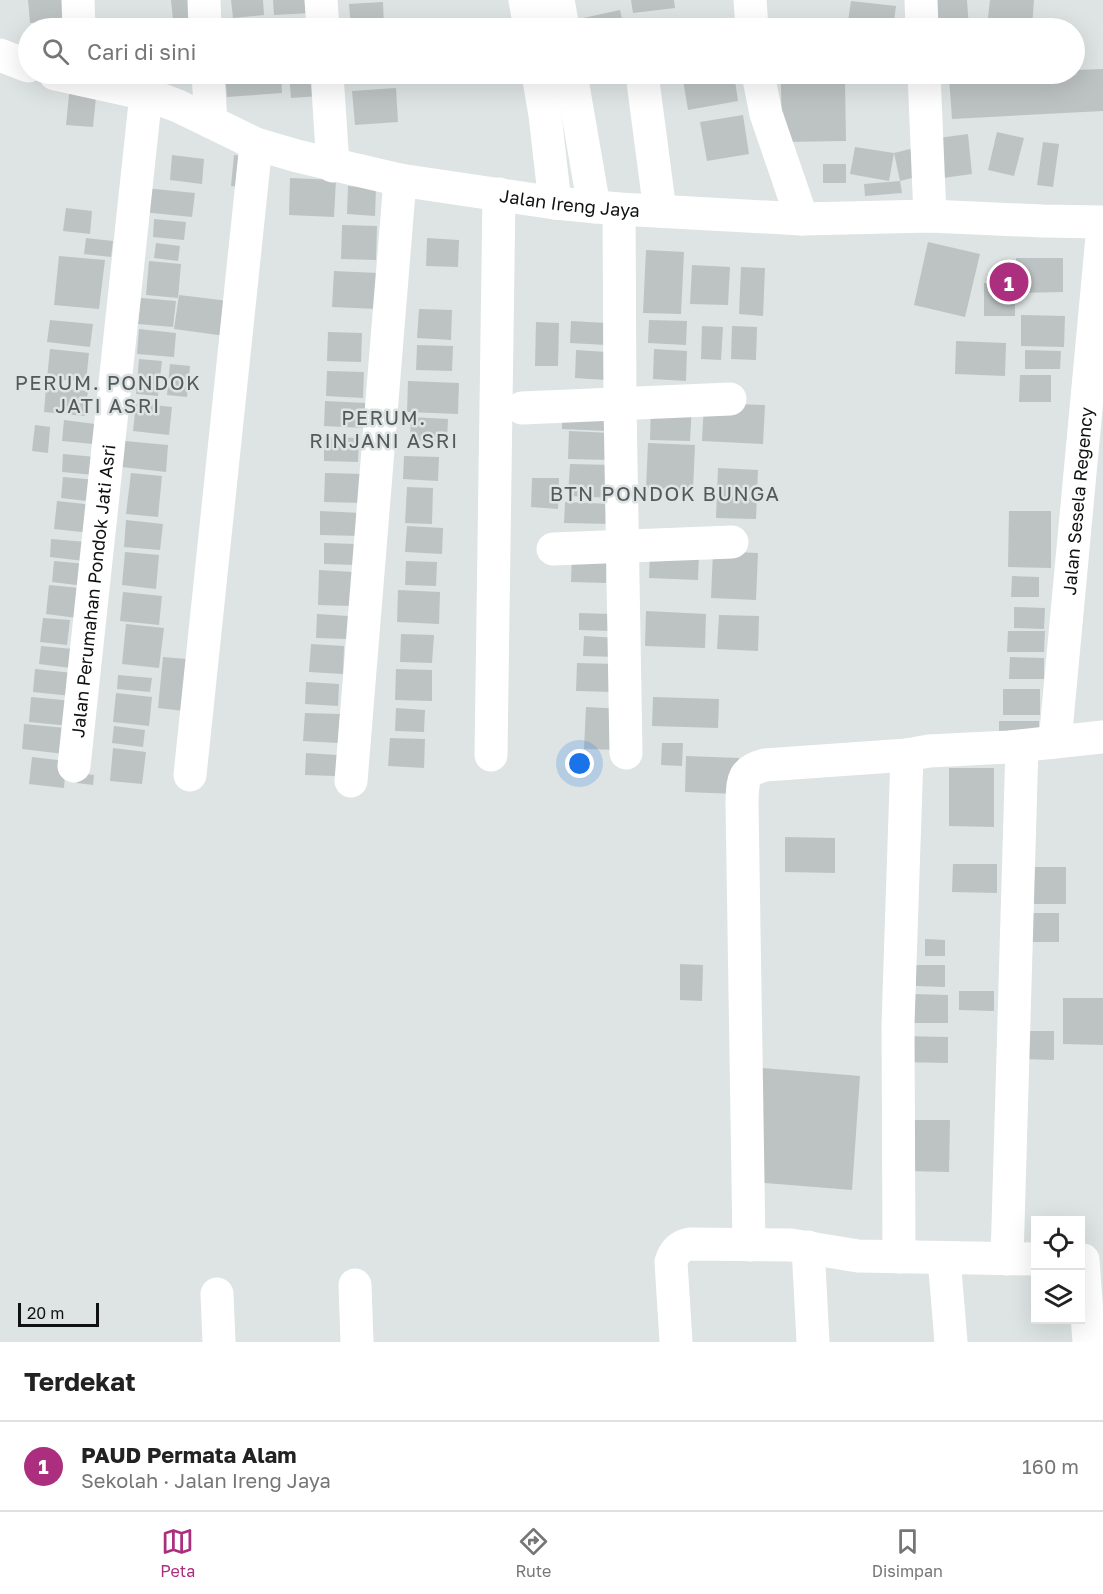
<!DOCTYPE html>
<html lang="id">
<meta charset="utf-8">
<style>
body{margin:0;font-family:"Golos Text",sans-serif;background:#f6f6f6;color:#222}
.controls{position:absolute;right:18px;bottom:18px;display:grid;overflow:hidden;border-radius:0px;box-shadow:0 6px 24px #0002}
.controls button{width:54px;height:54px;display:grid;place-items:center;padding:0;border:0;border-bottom:2px solid #e0e0e0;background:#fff;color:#222;font:30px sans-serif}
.scale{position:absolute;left:18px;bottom:15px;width:81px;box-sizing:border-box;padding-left:6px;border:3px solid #101212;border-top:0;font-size:16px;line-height:21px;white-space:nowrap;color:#101212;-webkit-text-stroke:4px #dde4e3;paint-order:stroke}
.you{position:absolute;left:580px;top:764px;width:21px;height:21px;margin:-15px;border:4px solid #fff;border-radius:50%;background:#1a73e8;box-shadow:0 0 0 9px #1a73e833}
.badge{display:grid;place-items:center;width:39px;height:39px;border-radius:50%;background:#ab2e7f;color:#fff;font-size:20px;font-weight:700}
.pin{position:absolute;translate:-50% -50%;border:3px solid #fff;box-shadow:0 2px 6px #0006}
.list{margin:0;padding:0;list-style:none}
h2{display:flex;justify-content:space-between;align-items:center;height:78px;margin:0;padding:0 24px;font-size:26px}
h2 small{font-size:20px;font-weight:400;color:#767676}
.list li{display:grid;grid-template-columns:39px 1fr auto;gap:18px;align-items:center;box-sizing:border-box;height:90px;padding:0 24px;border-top:2px solid #e0e0e0}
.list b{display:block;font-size:22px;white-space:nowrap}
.list p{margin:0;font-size:20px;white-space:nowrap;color:#767676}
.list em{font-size:20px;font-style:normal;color:#767676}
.icon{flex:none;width:33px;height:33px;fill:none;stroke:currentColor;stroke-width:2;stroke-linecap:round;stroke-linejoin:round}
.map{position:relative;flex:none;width:1103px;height:1342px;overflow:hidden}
.search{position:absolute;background:#fff;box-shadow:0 6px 24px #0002;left:18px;right:18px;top:18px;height:66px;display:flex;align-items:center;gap:15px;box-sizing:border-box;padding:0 21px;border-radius:33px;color:#767676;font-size:22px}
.sheet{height:168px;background:#fff}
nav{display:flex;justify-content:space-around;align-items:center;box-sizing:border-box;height:84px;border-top:2px solid #e0e0e0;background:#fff;font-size:16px;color:#767676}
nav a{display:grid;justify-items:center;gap:3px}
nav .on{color:#ab2e7f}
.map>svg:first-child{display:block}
.building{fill:#bdc3c3}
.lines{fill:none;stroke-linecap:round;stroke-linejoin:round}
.minor{stroke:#fff;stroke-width:33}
.labels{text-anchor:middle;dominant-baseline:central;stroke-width:5;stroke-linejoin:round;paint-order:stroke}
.street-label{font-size:18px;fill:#101212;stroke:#dde4e3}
.neighbourhood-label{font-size:20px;letter-spacing:1.5px;fill:#545959;stroke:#dde4e3}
</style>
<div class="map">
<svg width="1103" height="1342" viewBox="0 0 1103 1342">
<rect width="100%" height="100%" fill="#dde4e3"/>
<g class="building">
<polygon points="28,0 71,0 73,20 30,23"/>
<polygon points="171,0 196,0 197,18 173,20"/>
<polygon points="231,0 263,0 264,15 233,18"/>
<polygon points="273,0 311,0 312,13 274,15"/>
<polygon points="631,0 674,0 675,8 633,13"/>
<polygon points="929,0 967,0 969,28 931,28"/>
<polygon points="990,0 1034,0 1032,28 987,27"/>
<polygon points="851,1 896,6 893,28 847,28"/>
<polygon points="383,2 384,28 351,28 349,4"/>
<polygon points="620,10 624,28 585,28 583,18"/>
<polygon points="199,22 200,28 174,28 174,24"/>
<polygon points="1103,69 1103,111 952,119 949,77 1014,74 1074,74 1074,70"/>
<polygon points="177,74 203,74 203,76 178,78"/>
<polygon points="225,74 281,74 282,93 227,97"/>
<polygon points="289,74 318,74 320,96 291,98"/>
<polygon points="682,74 734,74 738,101 688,110"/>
<polygon points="852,74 910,74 911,76 852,80"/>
<polygon points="845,82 846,141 782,142 781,83"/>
<polygon points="70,84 97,87 93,127 66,125"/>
<polygon points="396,88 398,122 355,125 352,91"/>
<polygon points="743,115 749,154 707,161 700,122"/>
<polygon points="997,132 1024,138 1014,176 988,170"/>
<polygon points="968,134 972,174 943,178 938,138"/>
<polygon points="1043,142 1059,144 1053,187 1037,185"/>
<polygon points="855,147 894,153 889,181 850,174"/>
<polygon points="914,148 920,176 900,181 894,153"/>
<polygon points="172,155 204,159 202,184 170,180"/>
<polygon points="234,155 253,157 250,188 231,186"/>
<rect x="823" y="164" width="23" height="19"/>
<polygon points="290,178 336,180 334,217 289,215"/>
<polygon points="900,181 902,193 865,196 864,184"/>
<polygon points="348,186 376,188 375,216 347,214"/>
<polygon points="145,188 195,193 192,217 142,212"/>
<polygon points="66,208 92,211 90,234 63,231"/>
<polygon points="154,219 186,222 184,240 153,237"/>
<polygon points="342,225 377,226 376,260 341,259"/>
<polygon points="86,238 113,241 111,257 84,254"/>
<polygon points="427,238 459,240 458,267 426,266"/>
<polygon points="928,242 980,254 965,317 914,305"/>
<polygon points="156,243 180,246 178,261 154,258"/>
<polygon points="646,250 684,252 681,314 643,313"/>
<polygon points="59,256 105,260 99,309 54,305"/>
<polygon points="1016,258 1063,258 1063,292 1017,293"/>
<polygon points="149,261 181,264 178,298 146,295"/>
<polygon points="692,265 730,267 728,305 690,304"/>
<polygon points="741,267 765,268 763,316 739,314"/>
<polygon points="334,271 378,273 377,309 332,307"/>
<rect x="984" y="283" width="31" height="33"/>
<polygon points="179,295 237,302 233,337 174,329"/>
<polygon points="141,298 176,301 173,327 138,324"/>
<polygon points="419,309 452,310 451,340 417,338"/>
<polygon points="1021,315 1065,316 1064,347 1021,346"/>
<polygon points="50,320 93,324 90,347 47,342"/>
<polygon points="649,320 687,321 686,345 648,343"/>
<polygon points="571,321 606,323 606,345 570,343"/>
<polygon points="536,322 559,323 558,366 535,366"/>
<polygon points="702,326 723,327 721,360 701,359"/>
<polygon points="732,326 757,327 756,360 731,359"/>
<polygon points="139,329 176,333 174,357 137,354"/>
<polygon points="328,332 362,333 361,362 327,361"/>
<polygon points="956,341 1006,343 1005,376 955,374"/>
<polygon points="417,345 453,346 452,371 416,370"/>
<polygon points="50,349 89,353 86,382 47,378"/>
<polygon points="654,349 687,351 686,381 653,379"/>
<polygon points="576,350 607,352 606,380 575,378"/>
<polygon points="1025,350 1061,351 1060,369 1025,369"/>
<polygon points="139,359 162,361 158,396 136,394"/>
<polygon points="170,364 190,366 187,397 167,395"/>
<polygon points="327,371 364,372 363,398 326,396"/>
<polygon points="1020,375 1051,375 1051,402 1019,402"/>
<polygon points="408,381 459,383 458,414 407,412"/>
<polygon points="46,387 88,391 85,416 44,412"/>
<polygon points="325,401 366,403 364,428 324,426"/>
<polygon points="136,403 172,407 169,435 133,431"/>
<polygon points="704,403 765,405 763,444 702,441"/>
<polygon points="651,404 692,406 690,441 650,440"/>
<polygon points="562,407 606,409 606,431 562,429"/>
<polygon points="411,417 448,419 447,442 410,440"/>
<polygon points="64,420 95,424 93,444 62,441"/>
<polygon points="35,425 50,427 48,453 32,451"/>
<polygon points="569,431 611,433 610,460 568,459"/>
<polygon points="324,437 359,438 358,462 324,461"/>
<polygon points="125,441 168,445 166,472 122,467"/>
<polygon points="648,443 695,445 693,490 646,488"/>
<polygon points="63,454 96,457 94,475 62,472"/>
<polygon points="404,456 439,457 438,481 403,479"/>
<polygon points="570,464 614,465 613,498 568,496"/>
<polygon points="718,468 758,470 756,519 716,518"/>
<polygon points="131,473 162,476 158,517 126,514"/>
<polygon points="325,473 366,474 364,503 324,502"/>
<polygon points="63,477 97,480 95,502 61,498"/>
<polygon points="532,478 559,478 558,509 531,507"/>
<polygon points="407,487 433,488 432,524 405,523"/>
<polygon points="57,501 94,505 91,533 54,529"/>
<polygon points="565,502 613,504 612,524 564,523"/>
<polygon points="320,511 361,513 360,536 320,535"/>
<polygon points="1009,511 1051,511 1051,568 1008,567"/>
<polygon points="126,520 163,524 160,550 124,547"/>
<polygon points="407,526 443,528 442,554 405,552"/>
<polygon points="51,539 86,542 84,561 50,557"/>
<polygon points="324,543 357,544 356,565 324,564"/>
<polygon points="572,550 607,551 606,583 571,582"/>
<polygon points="650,551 699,553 698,580 649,578"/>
<polygon points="713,551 758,553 756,600 711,598"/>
<polygon points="125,552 159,555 156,589 122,585"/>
<polygon points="54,561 86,564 84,586 52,582"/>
<polygon points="406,561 437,562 436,586 405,585"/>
<polygon points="319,570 353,572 352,606 318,605"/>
<polygon points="1012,576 1039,577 1039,597 1011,597"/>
<polygon points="49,585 80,588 77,618 46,614"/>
<polygon points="398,590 440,592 439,624 397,622"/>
<polygon points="123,592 162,596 159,625 120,621"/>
<polygon points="1014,607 1045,608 1044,629 1014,628"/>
<polygon points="646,611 706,614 705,648 645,646"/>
<polygon points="579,613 611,614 611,631 579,630"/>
<polygon points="317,614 348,616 347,639 316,638"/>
<polygon points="719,615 759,616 758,651 717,649"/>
<polygon points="43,618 70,620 67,645 40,642"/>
<polygon points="126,624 164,628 159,668 122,664"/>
<polygon points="1008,631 1045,631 1044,652 1007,652"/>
<polygon points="401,634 434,635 432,663 400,662"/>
<polygon points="584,636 618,638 618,657 583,656"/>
<polygon points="311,644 344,646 343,674 309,672"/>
<polygon points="41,646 73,649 71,668 39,664"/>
<polygon points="163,657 198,660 193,712 158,708"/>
<polygon points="1010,657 1044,658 1044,679 1009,679"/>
<polygon points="577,663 615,664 614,692 576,691"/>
<polygon points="35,669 73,673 71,696 33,692"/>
<polygon points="396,669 432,670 432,701 395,700"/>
<polygon points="118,675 152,678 150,692 117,689"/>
<polygon points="306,682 339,684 338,706 305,704"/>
<rect x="1003" y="689" width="37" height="26"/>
<polygon points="116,693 152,697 149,726 113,722"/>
<polygon points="31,697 73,701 70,726 29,722"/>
<polygon points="653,697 719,699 718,728 652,726"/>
<polygon points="586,707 624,709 623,750 584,749"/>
<polygon points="396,708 425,710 424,732 395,731"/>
<polygon points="305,713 340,714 338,743 303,741"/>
<polygon points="999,721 1039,721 1039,743 999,742"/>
<polygon points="24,724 66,728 64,754 22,749"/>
<polygon points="114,726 145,730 143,747 112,743"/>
<polygon points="390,738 425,739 424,768 388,766"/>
<polygon points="662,743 683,743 682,766 661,765"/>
<polygon points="113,748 146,752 142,784 110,781"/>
<polygon points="306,753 337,755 336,776 305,775"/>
<polygon points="686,756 739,758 737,794 685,792"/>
<polygon points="32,757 66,761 64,788 29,784"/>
<polygon points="949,768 994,768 994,827 949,826"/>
<polygon points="78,773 94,775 93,785 77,783"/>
<polygon points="785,837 835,838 835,873 785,872"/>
<polygon points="953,864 997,864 997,893 952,892"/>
<polygon points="1032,867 1066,867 1066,904 1031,904"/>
<polygon points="1026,913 1059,913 1059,942 1025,942"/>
<polygon points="925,939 945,940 945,956 925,956"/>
<polygon points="680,964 703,965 702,1001 680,1000"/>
<polygon points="916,965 945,965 945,987 916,986"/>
<polygon points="959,991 994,991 994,1011 959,1010"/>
<polygon points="912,994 948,995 948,1023 911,1023"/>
<polygon points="1063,998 1103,998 1103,1045 1063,1044"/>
<polygon points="1023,1031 1054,1031 1054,1060 1023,1059"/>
<polygon points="901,1036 948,1037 948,1063 901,1062"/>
<polygon points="762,1068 860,1076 852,1190 753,1182"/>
<polygon points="908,1120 950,1120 949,1172 908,1171"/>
</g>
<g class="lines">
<g class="minor">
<polyline points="78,0 79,28"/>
<polyline points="204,0 205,28"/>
<polyline points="321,0 323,28"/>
<polyline points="525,0 530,28"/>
<polyline points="558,0 563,28"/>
<polyline points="750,0 752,28"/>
<polyline points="921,0 922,28"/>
<polyline points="0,55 28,66"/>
<path id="s1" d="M55 74 146 94 178 106 256 144 297 156 400 180 555 203 619 209 802 219 930 216 1043 221 1103 222"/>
<polyline points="208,74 211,122"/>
<polyline points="327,74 333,166"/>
<polyline points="538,74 545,115 555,203"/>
<polyline points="571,74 594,207"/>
<polyline points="642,74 660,211"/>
<polyline points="758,74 766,114 802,219"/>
<polyline points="924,74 930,216"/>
<polyline points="619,209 620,404 626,753"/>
<polyline points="522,408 730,399"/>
<polyline points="553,549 732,542"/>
<path id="s2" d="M1055 742 1103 226"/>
<polyline points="491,755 499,194"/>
<path id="s3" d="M74 766 146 94"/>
<polyline points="190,775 256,144"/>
<polyline points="351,781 400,180"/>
<path d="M749 1245 742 801C743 780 742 771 765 765L907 755"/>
<polyline points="808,1247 813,1342"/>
<polyline points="899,1257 898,1024 907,755 929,751 1009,747 1103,737"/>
<polyline points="944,1258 951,1342"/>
<polyline points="1007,1259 1022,746"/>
<polyline points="1083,1260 1089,1342"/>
<polyline points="355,1285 357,1342"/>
<polyline points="217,1294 219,1342"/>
<path d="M676 1342 671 1262C674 1252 679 1246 690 1244L791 1245 858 1256 1036 1259"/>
</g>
</g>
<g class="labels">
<g class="street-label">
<text stroke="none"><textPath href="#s1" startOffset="534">Jalan Ireng Jaya</textPath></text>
<text stroke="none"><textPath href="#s2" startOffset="242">Jalan Sesela Regency</textPath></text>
<text stroke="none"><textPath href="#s3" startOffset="176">Jalan Perumahan Pondok Jati Asri</textPath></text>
</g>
<g class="neighbourhood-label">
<text x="108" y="382">PERUM. PONDOK<tspan x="108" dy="23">JATI ASRI</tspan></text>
<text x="384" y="417">PERUM.<tspan x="384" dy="23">RINJANI ASRI</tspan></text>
<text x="665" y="493">BTN PONDOK BUNGA</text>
</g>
</g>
</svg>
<div class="controls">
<button><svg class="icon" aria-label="locate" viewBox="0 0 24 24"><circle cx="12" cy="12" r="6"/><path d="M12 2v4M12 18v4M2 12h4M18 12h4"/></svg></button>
<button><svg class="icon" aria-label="layers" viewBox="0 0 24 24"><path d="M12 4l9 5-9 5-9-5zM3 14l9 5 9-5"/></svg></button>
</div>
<div class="scale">20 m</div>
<div class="you"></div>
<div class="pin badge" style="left:1009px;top:282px">1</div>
<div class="search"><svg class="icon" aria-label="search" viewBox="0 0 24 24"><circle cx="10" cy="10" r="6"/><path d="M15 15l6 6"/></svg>Cari di sini</div>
</div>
<section class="sheet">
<h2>Terdekat<small></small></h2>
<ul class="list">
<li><span class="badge">1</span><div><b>PAUD Permata Alam</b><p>Sekolah · Jalan Ireng Jaya</p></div><em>160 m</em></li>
</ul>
</section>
<nav>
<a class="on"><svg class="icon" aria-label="map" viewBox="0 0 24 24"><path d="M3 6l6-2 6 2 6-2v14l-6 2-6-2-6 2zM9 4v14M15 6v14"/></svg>Peta</a>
<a><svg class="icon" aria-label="directions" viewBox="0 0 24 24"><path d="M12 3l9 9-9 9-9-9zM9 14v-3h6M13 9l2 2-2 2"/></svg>Rute</a>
<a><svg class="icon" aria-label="saved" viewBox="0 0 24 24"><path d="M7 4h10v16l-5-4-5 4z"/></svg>Disimpan</a>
</nav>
